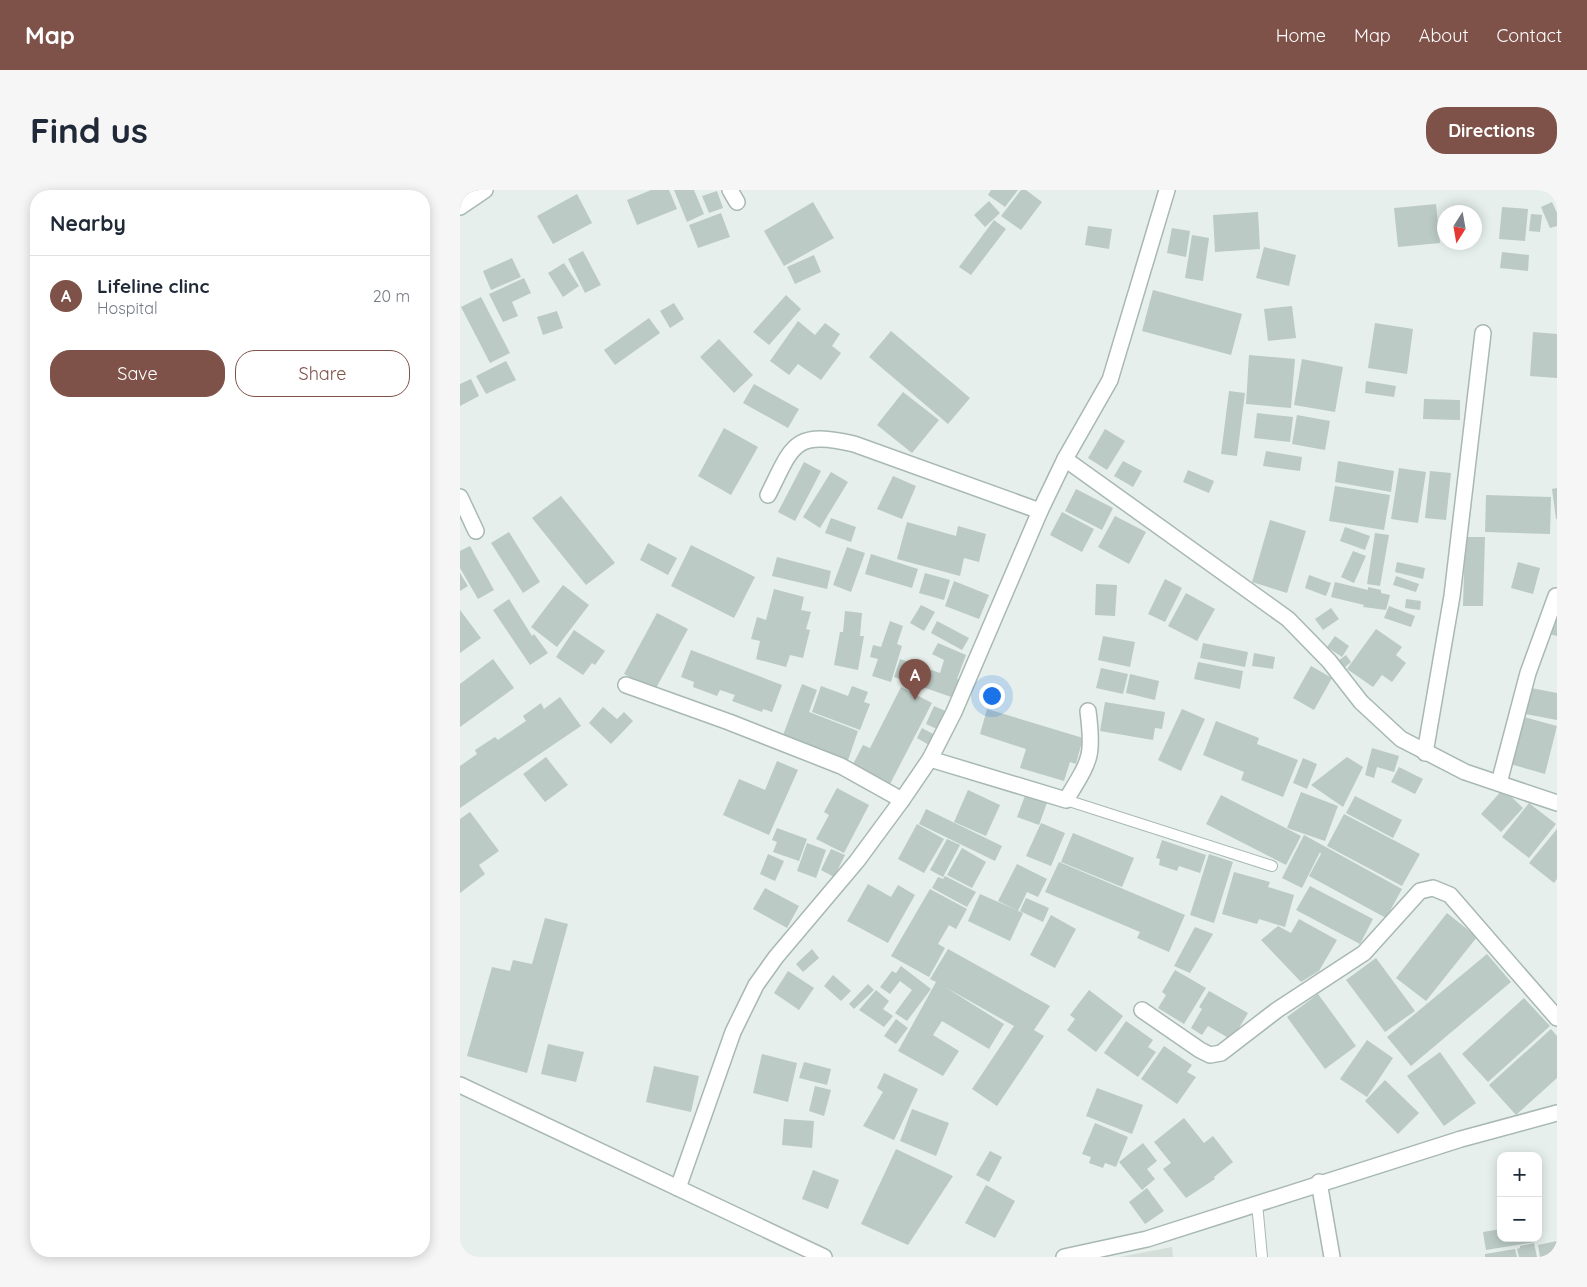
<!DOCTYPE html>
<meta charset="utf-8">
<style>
body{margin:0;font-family:Quicksand,sans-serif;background:#f6f6f7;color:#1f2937}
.controls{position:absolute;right:15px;bottom:15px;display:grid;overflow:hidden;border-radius:10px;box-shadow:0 2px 12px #0003}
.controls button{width:45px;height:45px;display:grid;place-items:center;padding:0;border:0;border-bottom:1px solid #e0e1e3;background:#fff;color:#1f2937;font:25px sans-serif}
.compass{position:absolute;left:977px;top:15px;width:45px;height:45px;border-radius:50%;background:#fff;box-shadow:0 2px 12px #0003;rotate:191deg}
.you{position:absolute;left:531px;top:505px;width:18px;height:18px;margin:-12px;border:4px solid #fff;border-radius:50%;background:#1a73e8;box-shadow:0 0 0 8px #1a73e833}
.badge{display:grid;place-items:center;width:32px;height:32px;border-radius:50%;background:#7f5249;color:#fff;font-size:16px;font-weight:700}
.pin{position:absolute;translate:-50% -41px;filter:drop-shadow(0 1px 2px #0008)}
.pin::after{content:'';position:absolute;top:26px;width:18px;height:15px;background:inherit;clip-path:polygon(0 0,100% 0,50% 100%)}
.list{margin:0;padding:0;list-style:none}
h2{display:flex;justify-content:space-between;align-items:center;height:65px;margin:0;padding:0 20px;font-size:21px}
h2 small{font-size:16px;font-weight:400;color:#747a83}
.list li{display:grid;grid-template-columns:32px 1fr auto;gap:15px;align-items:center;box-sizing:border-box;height:80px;padding:0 20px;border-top:1px solid #e0e1e3}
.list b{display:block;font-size:19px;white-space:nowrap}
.list p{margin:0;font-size:16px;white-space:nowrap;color:#747a83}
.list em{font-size:16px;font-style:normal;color:#747a83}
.actions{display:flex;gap:10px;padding:15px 20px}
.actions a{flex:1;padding:11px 0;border:1px solid #7f5249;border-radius:20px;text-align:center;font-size:18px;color:#7f5249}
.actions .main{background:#7f5249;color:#fff}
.map{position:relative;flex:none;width:1097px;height:1067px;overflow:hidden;border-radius:20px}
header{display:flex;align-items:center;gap:30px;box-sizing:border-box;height:70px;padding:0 25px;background:#7f5249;color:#fff}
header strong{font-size:24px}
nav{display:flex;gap:28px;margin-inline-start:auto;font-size:18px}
.intro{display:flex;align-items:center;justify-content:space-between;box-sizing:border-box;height:120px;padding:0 30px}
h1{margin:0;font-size:35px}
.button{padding:12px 22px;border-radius:20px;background:#7f5249;color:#fff;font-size:18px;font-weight:700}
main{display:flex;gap:30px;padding:0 30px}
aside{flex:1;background:#fff;border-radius:20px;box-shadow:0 2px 12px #0003}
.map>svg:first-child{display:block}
.built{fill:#d4dfda}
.building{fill:#bbcac4}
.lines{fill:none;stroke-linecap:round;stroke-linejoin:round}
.service-casing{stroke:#a8b8b2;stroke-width:12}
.minor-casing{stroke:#a8b8b2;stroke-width:18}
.service{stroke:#fff;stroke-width:10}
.minor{stroke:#fff;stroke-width:15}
</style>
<header>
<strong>Map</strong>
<nav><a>Home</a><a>Map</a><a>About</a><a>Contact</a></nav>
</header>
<div class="intro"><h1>Find us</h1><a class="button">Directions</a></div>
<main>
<aside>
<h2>Nearby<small></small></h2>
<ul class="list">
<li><span class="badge">A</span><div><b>Lifeline clinc</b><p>Hospital</p></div><em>20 m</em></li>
</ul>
<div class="actions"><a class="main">Save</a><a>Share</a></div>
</aside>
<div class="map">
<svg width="1097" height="1067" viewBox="0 0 1097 1067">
<rect width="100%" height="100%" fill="#e6efeb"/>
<polygon class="built" points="712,1057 713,1067 659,1067"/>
<g class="building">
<polygon points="191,0 209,0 217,19 177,35 167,10"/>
<polygon points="214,0 234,0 244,24 227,32"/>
<polygon points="531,0 558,0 545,17 528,5"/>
<polygon points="561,0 566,0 582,12 561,40 541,26"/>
<polygon points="257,1 263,18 249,23 242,6"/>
<polygon points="117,4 132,33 93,54 77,26"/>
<polygon points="529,11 540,23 525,37 514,25"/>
<polygon points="353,12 374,48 324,76 304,41"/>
<polygon points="1092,12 1097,23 1097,36 1090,38 1081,17"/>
<polygon points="976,14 980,53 938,57 934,18"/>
<polygon points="1042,17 1068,19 1065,51 1039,49"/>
<polygon points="798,22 800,59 755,62 753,25"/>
<polygon points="261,23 270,47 238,58 229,35"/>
<polygon points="1071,24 1082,25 1080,42 1069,41"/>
<polygon points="534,30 546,39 511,85 499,77"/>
<polygon points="628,36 652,39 649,59 625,55"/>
<polygon points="712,38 730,41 726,67 707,63"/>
<polygon points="732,45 749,48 743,91 725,88"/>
<polygon points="804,57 836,65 829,96 796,88"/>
<polygon points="123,61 141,95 125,103 108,69"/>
<polygon points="1042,62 1069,65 1068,81 1040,78"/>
<polygon points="354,65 361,82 335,94 327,77"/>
<polygon points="52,68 61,87 31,100 23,81"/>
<polygon points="104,73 119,96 103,107 88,83"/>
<polygon points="64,88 71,103 52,112 58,126 43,132 29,104"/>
<polygon points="693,100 782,124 771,165 682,141"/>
<polygon points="326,105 341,119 309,155 293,142"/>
<polygon points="21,107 50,163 30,173 1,117"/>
<polygon points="214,113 224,129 210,138 200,121"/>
<polygon points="832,116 836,148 808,151 804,119"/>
<polygon points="97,121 103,138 83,145 77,127"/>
<polygon points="189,128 200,143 155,175 144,160"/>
<polygon points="338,131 355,145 365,133 380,144 372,156 381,163 361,190 338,174 329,185 310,171"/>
<polygon points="915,133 953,139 947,184 908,178"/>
<polygon points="431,141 510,208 488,234 409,167"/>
<polygon points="1073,142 1097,144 1097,188 1070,186"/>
<polygon points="259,149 293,185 274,203 240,167"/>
<polygon points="789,165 835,169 831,218 786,214"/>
<polygon points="842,169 883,177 875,222 834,215"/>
<polygon points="46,171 56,190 26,204 16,186"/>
<polygon points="11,189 19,206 0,216 0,194"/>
<polygon points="906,191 936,196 934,207 905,203"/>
<polygon points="294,194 339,219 328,238 283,213"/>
<polygon points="769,201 785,203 777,266 761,264"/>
<polygon points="443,202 479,230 452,263 417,235"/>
<polygon points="964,209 1000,210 1000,230 963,229"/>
<polygon points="797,223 833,227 830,252 794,248"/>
<polygon points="837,225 870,231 865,260 832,254"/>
<polygon points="264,238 298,257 271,305 238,286"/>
<polygon points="645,239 665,251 647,280 628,268"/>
<polygon points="806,261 842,267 840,281 803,276"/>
<polygon points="663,271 682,281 673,297 654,286"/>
<polygon points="878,271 934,281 931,302 875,292"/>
<polygon points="344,272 361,281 335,331 318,322"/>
<polygon points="939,278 966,282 958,333 931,329"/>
<polygon points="728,280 754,291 749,303 723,292"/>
<polygon points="970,281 991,283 986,330 965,328"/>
<polygon points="371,282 388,292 360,338 343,327"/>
<polygon points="433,286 456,296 442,329 417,319"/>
<polygon points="875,296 930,305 924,340 869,331"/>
<polygon points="1097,298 1097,329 1096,329 1092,299"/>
<polygon points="616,299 653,318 642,340 605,321"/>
<polygon points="1026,305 1091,307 1090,344 1025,342"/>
<polygon points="101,306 155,373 126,395 72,328"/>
<polygon points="602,322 634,339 622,362 590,345"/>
<polygon points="655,326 686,342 669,374 638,357"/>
<polygon points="371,328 396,337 391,352 365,343"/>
<polygon points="810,330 846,341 827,403 792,392"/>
<polygon points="447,332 496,346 498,336 526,344 519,372 504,368 500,386 437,369"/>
<polygon points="885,337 910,346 905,360 880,351"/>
<polygon points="49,342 80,392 63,403 31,353"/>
<polygon points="915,343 929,345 920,396 907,394"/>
<polygon points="1005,347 1025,347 1023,416 1003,416"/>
<polygon points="188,353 217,368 208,385 180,370"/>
<polygon points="231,355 295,387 274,428 211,396"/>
<polygon points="10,356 34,400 18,409 0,378 0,361"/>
<polygon points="387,357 405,363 391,402 373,395"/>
<polygon points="893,361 906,366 894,393 881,387"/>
<polygon points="411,364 458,379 452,398 405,384"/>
<polygon points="317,367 371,381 367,399 312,386"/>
<polygon points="937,372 965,378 963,389 935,382"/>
<polygon points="1058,372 1080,378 1073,404 1051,398"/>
<polygon points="0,383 8,396 0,401"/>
<polygon points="465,383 490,390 484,410 459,403"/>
<polygon points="849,385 871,393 866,406 845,398"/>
<polygon points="936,386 959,394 956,402 933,395"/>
<polygon points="705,389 722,398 705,432 688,424"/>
<polygon points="494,391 529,405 519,429 485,416"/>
<polygon points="875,392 908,400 908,397 921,400 921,403 930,405 926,420 903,417 904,415 871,407"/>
<polygon points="636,394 657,395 655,426 635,425"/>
<polygon points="103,395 129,415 97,457 71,437"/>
<polygon points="314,399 344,407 341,420 351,422 346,439 350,440 343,468 330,465 326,477 296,469 300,451 291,449 297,427 306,430"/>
<polygon points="726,403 755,419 737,451 708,436"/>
<polygon points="49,409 72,446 74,444 88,463 70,475 33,420"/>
<polygon points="946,409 961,411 960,420 945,418"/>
<polygon points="461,415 475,422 464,441 450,433"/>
<polygon points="929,416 955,426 951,437 924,428"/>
<polygon points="871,418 879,429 863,440 855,429"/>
<polygon points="0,420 21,448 0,463"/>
<polygon points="1097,420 1097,446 1089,444"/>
<polygon points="385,421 402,423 400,446 404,446 398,480 374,475 380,442 383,442"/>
<polygon points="197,423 228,439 195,500 164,484"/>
<polygon points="430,431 443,436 437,454 442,456 431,492 412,486 418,469 410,467 413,455 421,457"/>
<polygon points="477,431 509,448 502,460 471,443"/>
<polygon points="916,439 942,457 936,465 946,473 932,492 922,485 913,497 887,479"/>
<polygon points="114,440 145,461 135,475 132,473 123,485 96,467"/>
<polygon points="643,446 675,452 670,477 638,470"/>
<polygon points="875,446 889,456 882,467 867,457"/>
<polygon points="478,453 506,465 497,489 501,490 494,508 434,487 440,469 480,483 484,470 472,464"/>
<polygon points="743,453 788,462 785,477 740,468"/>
<polygon points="231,460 322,495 312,522 303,519 302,522 272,511 275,505 260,500 257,506 233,497 234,492 221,487"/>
<polygon points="794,463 815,467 813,479 792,476"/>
<polygon points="886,465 891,472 884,478 878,471"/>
<polygon points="33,469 54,498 0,537 0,494"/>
<polygon points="738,472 783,481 780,499 734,489"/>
<polygon points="851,476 872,488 854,520 833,508"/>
<polygon points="641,478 668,484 663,504 636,498"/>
<polygon points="670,484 699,491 695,510 666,503"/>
<polygon points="342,494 357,500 349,522 398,541 387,573 322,548"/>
<polygon points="361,496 388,506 392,496 408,502 404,512 410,514 400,540 352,522"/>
<polygon points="441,497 472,513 429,596 392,576 403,555 410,558"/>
<polygon points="1066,497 1097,503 1097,530 1060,523"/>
<polygon points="100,507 121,536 0,618 0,576 17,564 15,560 35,547 38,550 66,531 63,526 81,513 84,519"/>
<polygon points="645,512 705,522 702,539 695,538 693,550 640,541"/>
<polygon points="474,516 490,523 481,541 466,534"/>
<polygon points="143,517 157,529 164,522 173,531 151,554 129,533"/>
<polygon points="527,519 623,548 616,574 610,572 604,591 560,578 566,559 520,544"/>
<polygon points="722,519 745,529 721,581 698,570"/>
<polygon points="1064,527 1097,536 1085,584 1050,574"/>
<polygon points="756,531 799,548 797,554 838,570 823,607 781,590 784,582 743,565"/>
<polygon points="462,538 475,545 469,555 457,548"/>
<polygon points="912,558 939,566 934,582 917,577 914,588 905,585"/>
<polygon points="86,567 108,595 85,612 63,584"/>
<polygon points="887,567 903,577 883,617 851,595"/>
<polygon points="843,568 857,574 847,599 833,593"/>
<polygon points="317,571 338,580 309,645 263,625 279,589 305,600"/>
<polygon points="939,577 963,589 955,604 931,592"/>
<polygon points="377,598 409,615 384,663 356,649 369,625 364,622"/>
<polygon points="1043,599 1063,618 1041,642 1021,624"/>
<polygon points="508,600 540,615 526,646 494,632"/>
<polygon points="841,602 878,616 865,651 827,638"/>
<polygon points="566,603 588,610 579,635 557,627"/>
<polygon points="761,605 841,646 826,675 746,634"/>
<polygon points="895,606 942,630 933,648 886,623"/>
<polygon points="1069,613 1096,634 1069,668 1042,647"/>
<polygon points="466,619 542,656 535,671 459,634"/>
<polygon points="10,622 39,661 19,675 25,684 0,703 0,629"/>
<polygon points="884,624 960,664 942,696 867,656"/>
<polygon points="581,633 605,643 591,676 566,666"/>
<polygon points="457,634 484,649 464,683 438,669"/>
<polygon points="317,638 347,649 339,671 313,662 317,652 312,650"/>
<polygon points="1097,639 1097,689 1094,693 1069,673"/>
<polygon points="613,643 674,668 662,697 601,672"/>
<polygon points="844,645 942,699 926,728 849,686 861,664 860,662 842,698 822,688"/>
<polygon points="487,649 500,655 483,687 470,680"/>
<polygon points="702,650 746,665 740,683 719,676 717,681 699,675 700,669 696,668"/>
<polygon points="347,653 366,660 356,688 337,681"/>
<polygon points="502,658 526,672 512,698 487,685"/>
<polygon points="371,659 385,665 374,687 361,680"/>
<polygon points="308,664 324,671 315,691 300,684"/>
<polygon points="749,664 773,672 754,733 730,725"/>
<polygon points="599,672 725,725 709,762 677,748 680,742 585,702"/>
<polygon points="557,674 587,689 578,707 567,702 558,721 538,711"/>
<polygon points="774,682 810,692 808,697 834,705 825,737 799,729 797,734 762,724"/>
<polygon points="485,686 516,702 507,717 472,698 478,687 483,689"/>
<polygon points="408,694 431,707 438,695 455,705 428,753 387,731"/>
<polygon points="850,696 913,729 900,754 836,720"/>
<polygon points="305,698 339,716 327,738 293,719"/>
<polygon points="470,699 507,719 496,739 489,735 478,754 485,758 469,787 431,766"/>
<polygon points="520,704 563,723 550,751 508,731"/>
<polygon points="566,708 589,718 583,732 560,721"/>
<polygon points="987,723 1017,747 966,811 936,788"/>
<polygon points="591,725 616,739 595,778 570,765"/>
<polygon points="85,728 108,734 67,883 7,866 32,777 50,781 53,770 72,774"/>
<polygon points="839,729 877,750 859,781 841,792 801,750 818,736 831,743"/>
<polygon points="735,737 753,744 730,783 714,776"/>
<polygon points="352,759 359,768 343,782 336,774"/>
<polygon points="488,759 590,816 574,840 584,846 537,916 512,899 554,836 485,797 544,834 529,859 482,831 473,845 499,861 483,886 438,861 476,792 470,789"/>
<polygon points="1027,764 1051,792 951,876 927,847"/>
<polygon points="916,768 955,821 925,842 886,790"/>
<polygon points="441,776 471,799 447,831 435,823 452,800 440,791 430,804 420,797 432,781 436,783"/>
<polygon points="715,780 746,798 724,834 698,818 706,805 702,802"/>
<polygon points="328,781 354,798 339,820 314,803"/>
<polygon points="373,785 391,801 381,811 364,796"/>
<polygon points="408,794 414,800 394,819 389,814"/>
<polygon points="416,800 429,811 423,819 433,826 424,837 399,820"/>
<polygon points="629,800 663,826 636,862 607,840 615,829 610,825"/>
<polygon points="749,801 788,823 772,850 748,836 742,845 731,838 742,819 739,817"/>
<polygon points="858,804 896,856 865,879 827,827"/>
<polygon points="1064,808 1090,836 1028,892 1002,864"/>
<polygon points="436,829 448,838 436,854 424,846"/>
<polygon points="666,831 693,850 688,857 696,862 678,887 644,863"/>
<polygon points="1091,839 1097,846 1097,888 1056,925 1029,895"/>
<polygon points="907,850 933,868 907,907 880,889"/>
<polygon points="88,854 124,862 116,892 81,884"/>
<polygon points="704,856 732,875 727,882 736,887 717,914 681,889"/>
<polygon points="980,862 1016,913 984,936 947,886"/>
<polygon points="302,864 337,873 328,912 293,903"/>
<polygon points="344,872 371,879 367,895 339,888"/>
<polygon points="194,876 239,886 231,922 186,912"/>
<polygon points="424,883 458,899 434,950 403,936 423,902 417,898"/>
<polygon points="925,890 959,923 938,944 905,911"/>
<polygon points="355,896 371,900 364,926 349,921"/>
<polygon points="637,898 683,915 672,944 626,926"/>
<polygon points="452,919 489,933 476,966 440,951"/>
<polygon points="724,928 744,953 753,946 773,972 754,987 755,989 726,1008 703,979 711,973 694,952"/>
<polygon points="324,929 354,931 352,958 322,955"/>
<polygon points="635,933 668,947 656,977 645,973 643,978 629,973 631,967 622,964"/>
<polygon points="683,953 697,971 687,979 695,989 682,1000 659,972"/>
<polygon points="436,959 493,986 448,1055 401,1034"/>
<polygon points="530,961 542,967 529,992 516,985"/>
<polygon points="353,980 379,990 368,1019 342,1009"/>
<polygon points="526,995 555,1011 535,1048 505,1033"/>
<polygon points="687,998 704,1021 685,1034 669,1012"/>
<polygon points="1041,1039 1041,1048 1075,1048 1075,1052 1026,1060 1023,1042"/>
<polygon points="1097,1051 1097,1067 1080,1067 1078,1055"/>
<polygon points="1074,1053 1077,1067 1059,1067 1057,1059 1060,1058 1060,1056"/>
<polygon points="1055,1059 1057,1067 1025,1067 1025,1064"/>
</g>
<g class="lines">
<defs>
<g id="service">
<polyline points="606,610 812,676"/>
<polyline points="797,1013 802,1067"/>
</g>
<g id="minor">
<polyline points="270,0 277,12"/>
<polyline points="0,17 25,0"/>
<polyline points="605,269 828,429 869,471 901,512 941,549 1005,582 1097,613"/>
<path d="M308 305C333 255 333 240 394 254L580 321"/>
<polyline points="0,307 16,341"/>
<polyline points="166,495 269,532 381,576 442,610"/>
<polyline points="965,563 992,406 1023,143"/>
<path d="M470 569 606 610C630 570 634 568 628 521"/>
<polyline points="1039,593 1068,483 1096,406"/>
<polyline points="682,820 740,860 750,865 761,863 817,820 904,763 960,701 973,698 990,705 1097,828"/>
<polyline points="0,895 364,1067"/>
<polyline points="859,992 872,1067"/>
<polyline points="218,998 273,842 296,795 316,767 397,671 442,610 470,569 494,522 580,321 605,269 650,190 707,0"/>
<polyline points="604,1067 687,1049 1001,949 1097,923"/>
</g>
</defs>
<use href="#service" class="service-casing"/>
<use href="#minor" class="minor-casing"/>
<use href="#service" class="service"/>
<use href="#minor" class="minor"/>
</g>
</svg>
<div class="controls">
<button>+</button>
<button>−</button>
</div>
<svg class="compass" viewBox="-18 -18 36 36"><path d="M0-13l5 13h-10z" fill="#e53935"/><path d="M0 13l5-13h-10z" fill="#747a83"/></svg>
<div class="you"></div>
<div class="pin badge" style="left:455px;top:510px">A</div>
</div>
</main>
